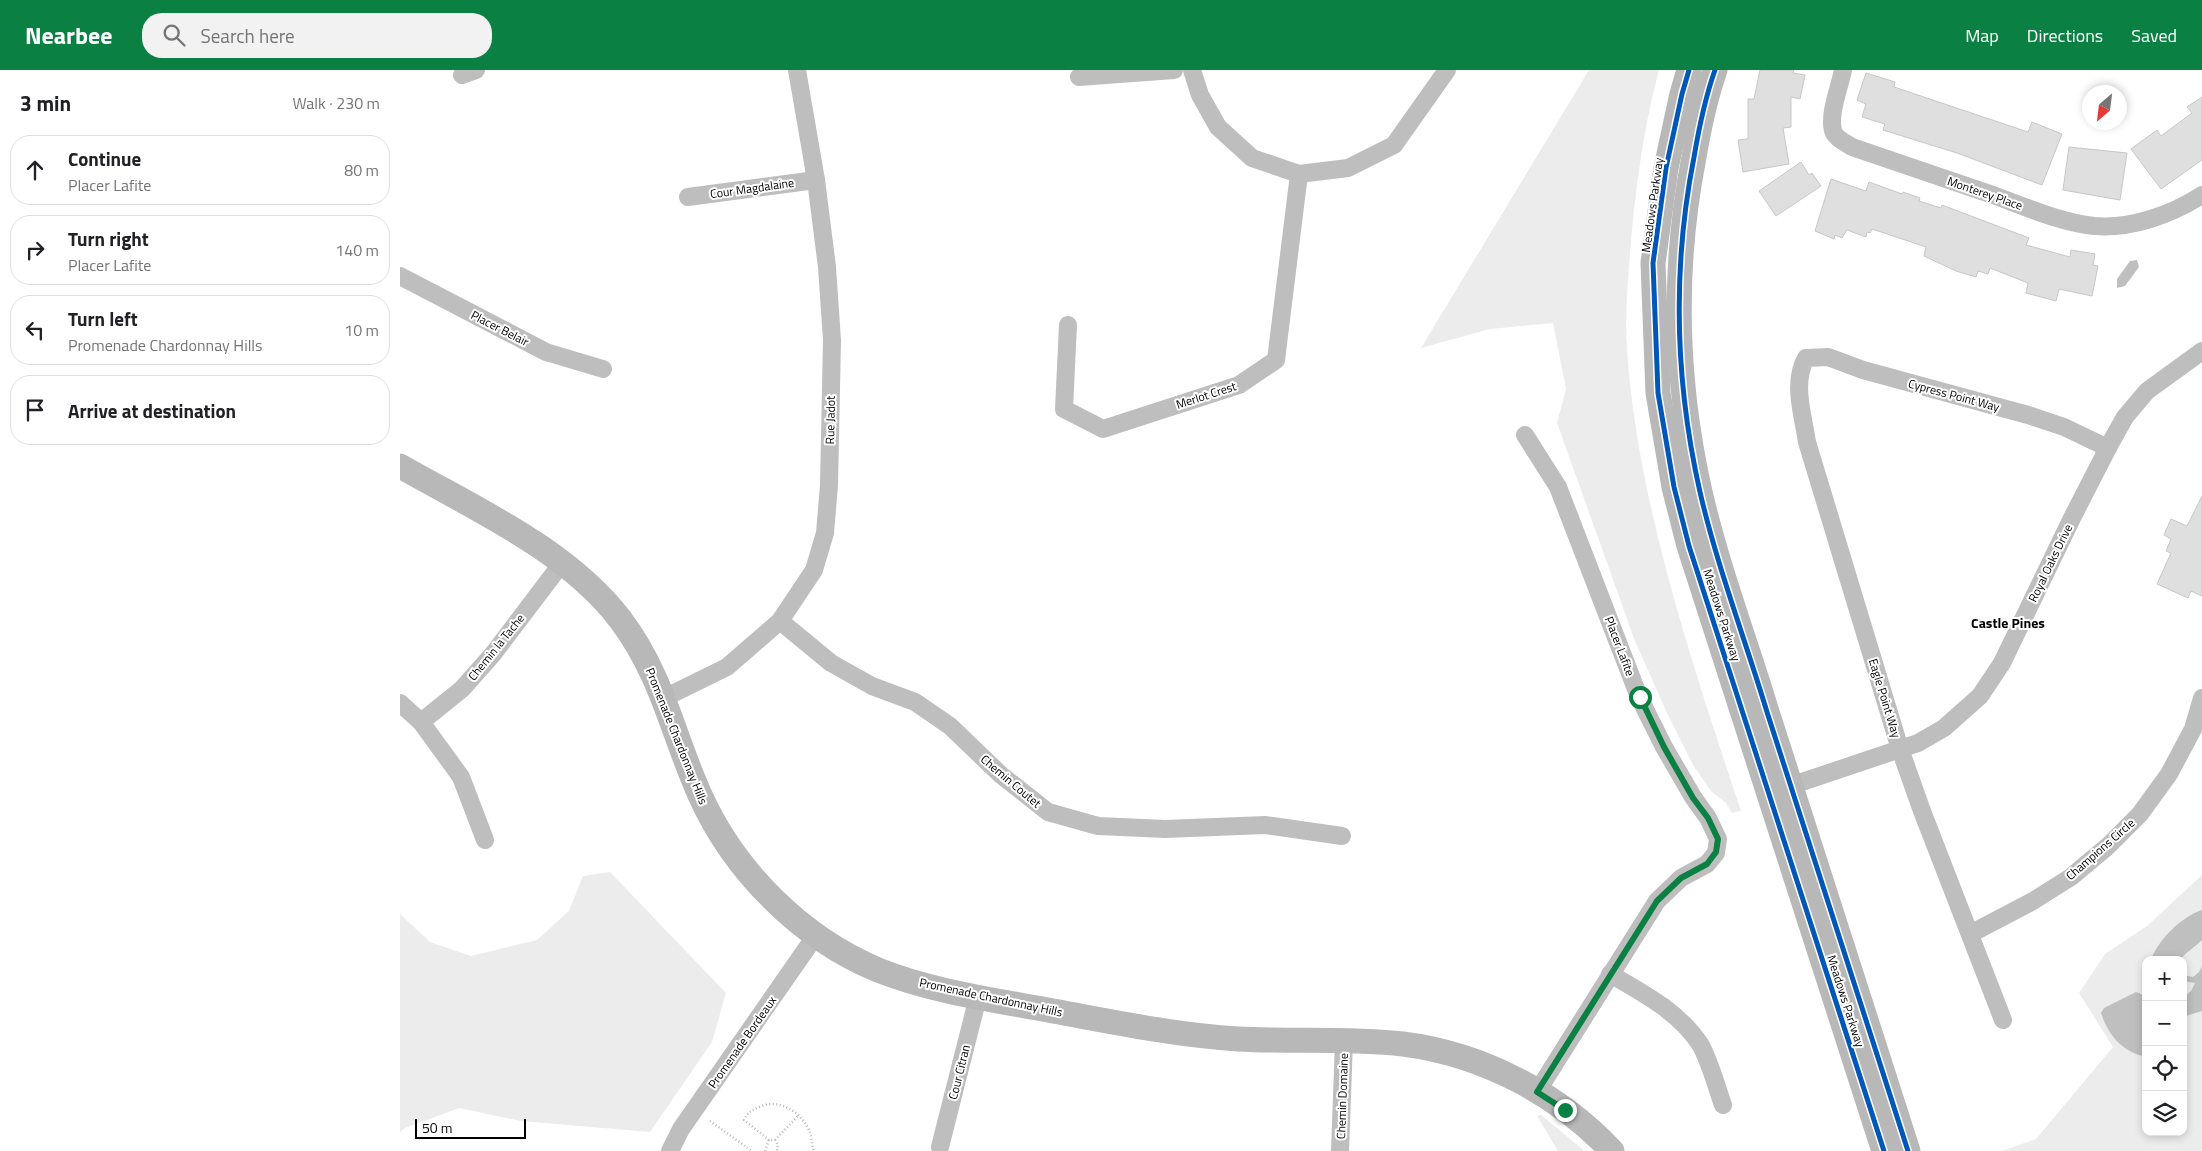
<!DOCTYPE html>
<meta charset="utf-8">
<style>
body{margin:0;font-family:"Titillium Web",sans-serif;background:#f2f2f2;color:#202124}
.controls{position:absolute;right:15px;bottom:15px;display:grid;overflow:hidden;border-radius:10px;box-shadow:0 2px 8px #0003}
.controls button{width:45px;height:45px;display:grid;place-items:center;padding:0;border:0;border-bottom:1px solid #e0e0e0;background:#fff;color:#202124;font:25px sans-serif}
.compass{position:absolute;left:1682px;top:15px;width:45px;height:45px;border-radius:50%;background:#fff;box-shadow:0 2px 8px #0003;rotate:208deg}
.scale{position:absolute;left:15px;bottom:12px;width:111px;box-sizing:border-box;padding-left:5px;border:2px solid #000;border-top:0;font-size:14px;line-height:18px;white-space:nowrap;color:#000;-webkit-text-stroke:4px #fff;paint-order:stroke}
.stop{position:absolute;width:15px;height:15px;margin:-11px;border:4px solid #0b8043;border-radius:50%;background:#fff}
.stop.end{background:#0b8043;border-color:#fff;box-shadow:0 1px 5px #0008}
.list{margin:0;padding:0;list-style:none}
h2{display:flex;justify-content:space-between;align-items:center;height:65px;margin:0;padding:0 20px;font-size:21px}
h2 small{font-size:16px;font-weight:400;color:#757577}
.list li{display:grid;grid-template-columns:32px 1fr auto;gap:15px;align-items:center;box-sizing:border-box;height:70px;margin:0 10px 10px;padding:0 10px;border:1px solid #e0e0e0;border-radius:20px}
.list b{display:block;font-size:19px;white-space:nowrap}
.list p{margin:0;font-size:16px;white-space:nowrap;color:#757577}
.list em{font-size:16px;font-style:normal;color:#757577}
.icon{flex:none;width:28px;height:28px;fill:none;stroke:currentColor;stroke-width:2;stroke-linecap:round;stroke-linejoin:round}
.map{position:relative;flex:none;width:1802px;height:1081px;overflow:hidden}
header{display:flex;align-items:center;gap:30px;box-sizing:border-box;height:70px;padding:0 25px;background:#0b8043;color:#fff}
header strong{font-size:24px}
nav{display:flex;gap:28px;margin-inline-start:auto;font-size:18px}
.search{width:350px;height:45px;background:#f2f2f2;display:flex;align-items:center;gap:12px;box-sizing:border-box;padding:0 18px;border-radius:20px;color:#757577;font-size:19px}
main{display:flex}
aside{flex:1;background:#fff}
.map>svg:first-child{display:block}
.green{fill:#ececec;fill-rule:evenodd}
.water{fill:#bfbfbf}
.building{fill:#dfdfdf;stroke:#c7c7c7}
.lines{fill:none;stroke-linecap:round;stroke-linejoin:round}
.path{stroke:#b9b9b9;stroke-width:2.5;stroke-dasharray:1 2.5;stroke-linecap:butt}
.street{stroke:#bebebe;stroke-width:18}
.secondary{stroke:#b8b8b8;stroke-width:25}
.cycleway-casing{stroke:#fff;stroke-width:8}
.cycleway{stroke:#0057b8;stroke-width:5}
.route{stroke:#0b8043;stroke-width:6}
.labels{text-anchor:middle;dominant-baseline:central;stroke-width:4;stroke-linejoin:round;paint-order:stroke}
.street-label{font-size:12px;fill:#000;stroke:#fff}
.neighbourhood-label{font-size:14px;font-weight:bold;fill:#000;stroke:#fff}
</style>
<header>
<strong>Nearbee</strong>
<div class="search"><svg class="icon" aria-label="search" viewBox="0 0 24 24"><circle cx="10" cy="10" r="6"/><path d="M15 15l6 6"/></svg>Search here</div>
<nav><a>Map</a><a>Directions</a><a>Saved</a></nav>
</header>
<main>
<aside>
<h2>3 min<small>Walk · 230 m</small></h2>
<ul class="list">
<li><svg class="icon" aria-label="ahead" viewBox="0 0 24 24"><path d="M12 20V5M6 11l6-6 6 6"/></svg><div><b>Continue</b><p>Placer Lafite</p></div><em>80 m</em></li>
<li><svg class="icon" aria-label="right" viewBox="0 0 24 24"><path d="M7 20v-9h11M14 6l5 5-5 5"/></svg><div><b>Turn right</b><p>Placer Lafite</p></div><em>140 m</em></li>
<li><svg class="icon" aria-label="left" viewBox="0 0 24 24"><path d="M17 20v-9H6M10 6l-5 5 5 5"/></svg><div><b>Turn left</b><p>Promenade Chardonnay Hills</p></div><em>10 m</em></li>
<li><svg class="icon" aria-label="arrive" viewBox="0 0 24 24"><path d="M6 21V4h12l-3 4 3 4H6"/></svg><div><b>Arrive at destination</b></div></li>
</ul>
</aside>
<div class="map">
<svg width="1802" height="1081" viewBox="0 0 1802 1081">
<rect width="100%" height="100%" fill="#fff"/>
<g class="green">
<path d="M1189 0H1259C1242 64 1234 129 1229 196 1227 223 1225 251 1227 279 1237 432 1293 596 1341 741L1332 743 1326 733 1311 721 1293 695 1267 643 1235 571 1157 353 1166 319 1153 253 1090 259 1021 278Z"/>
<polygon points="210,802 326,923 312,972 250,1062 121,1051 59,1038 5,1058 0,1062 0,844 30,872 71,886 137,870 169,841 183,806"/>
<path d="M1802 805V1081H1602L1636 1069 1713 977 1679 923 1705 884 1747 856ZM1746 890H1783V1062H1746Z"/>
<polygon points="1141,1045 1181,1078 1184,1081 1158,1081 1137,1046"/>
</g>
<g class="water">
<polygon points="1737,190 1739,197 1725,216 1717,218 1717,209 1730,191"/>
<path d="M1802 840V870C1795 877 1786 882 1780 890H1751C1758 870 1781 847 1802 840Z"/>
<polygon points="1802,896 1802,941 1786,946 1783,950 1783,928 1791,921 1795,913 1783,911 1783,905 1793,907 1799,902"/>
<path d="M1736 922 1746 926V987C1721 981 1709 966 1701 943L1704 938Z"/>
</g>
<g class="building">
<polygon points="1360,0 1394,0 1393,3 1405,5 1400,29 1391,27 1391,57 1383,58 1389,94 1343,102 1338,70 1348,69 1348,29 1354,29"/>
<polygon points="1466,3 1495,12 1494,17 1628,62 1632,52 1662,64 1642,115 1557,83 1483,60 1485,54 1462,47 1466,34 1457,30"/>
<polygon points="1802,27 1802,90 1761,119 1731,79 1757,60 1761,66 1792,43 1787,37"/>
<polygon points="1669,77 1727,83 1720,130 1663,120"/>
<polygon points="1401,92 1409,105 1412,103 1421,116 1376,146 1359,121"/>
<polygon points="1431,109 1466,121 1469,112 1502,124 1503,122 1520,128 1519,131 1541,138 1542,135 1629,168 1626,175 1670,187 1671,180 1695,184 1693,195 1698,196 1692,226 1659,219 1656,231 1626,223 1628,213 1590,198 1588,204 1578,201 1576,207 1556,201 1524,186 1526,177 1472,159 1470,163 1467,162 1466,167 1447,160 1442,168 1435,165 1434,169 1415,161"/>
<polygon points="1802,426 1802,526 1791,521 1788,528 1757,514 1771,483 1766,481 1771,469 1764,465 1771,449 1787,456"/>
</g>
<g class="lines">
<g class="path">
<polyline points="310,1051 352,1081"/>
<path d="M369 1070 344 1050C347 1042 354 1039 362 1036 380 1029 400 1042 408 1058 412 1065 411 1073 414 1081"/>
<polyline points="375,1070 399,1045"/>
<polyline points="365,1081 369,1070 375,1070 378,1075 377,1081"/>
</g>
<g class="street">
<polyline points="792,0 800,25 818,57 852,88 899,104 948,98 994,75 1047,0"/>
<path d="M1443 0C1440 16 1427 48 1434 63 1438 70 1446 73 1452 77 1499 93 1546 109 1593 125 1626 137 1659 152 1694 156 1731 159 1771 145 1802 125"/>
<polyline points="62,5 76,0"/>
<polyline points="679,7 774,0"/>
<polyline points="288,127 416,110"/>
<polyline points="0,206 146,282 203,299"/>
<polyline points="668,255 664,339 703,359 839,315 876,290 899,104"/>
<polyline points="1125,365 1158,417 1239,627 1264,677 1293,727 1308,748 1318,769 1316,783 1307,794 1281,808 1257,831 1137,1022"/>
<polyline points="380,551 431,593 472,616 515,632 550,656 601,705 648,742 698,756 765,759 865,755 942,766"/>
<polyline points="264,628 327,597 380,551 414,500 425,463 429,415 432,270 427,197 416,110 397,0"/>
<polyline points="0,633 21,652 61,707 85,770"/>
<polyline points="21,652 62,619 93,584 162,493"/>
<polyline points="1381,719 1518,673 1544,658 1580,626 1602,593 1672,448 1711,372 1725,347 1747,321 1802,281"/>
<polyline points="1570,864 1633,831 1671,807 1708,776 1740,744 1769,704 1793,659 1802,628"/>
<path d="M1210 904C1243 923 1279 942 1300 974 1309 989 1317 1018 1323 1035"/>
<path d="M1603 950 1522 741 1500 679 1407 372C1403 345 1392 313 1406 288L1428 287 1463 300 1628 345 1664 357 1708 378"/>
<polyline points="540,1077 578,927"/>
<polyline points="270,1081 281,1059 416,865"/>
<polyline points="940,1081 944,971"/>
</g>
<g class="secondary">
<polyline points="1289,0 1282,24 1266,98 1253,193 1258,323 1274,417 1289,476 1484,1081"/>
<path d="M1315 0C1305 28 1299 58 1294 87 1272 199 1275 311 1300 422 1317 496 1345 569 1367 642 1413 789 1462 934 1508 1081"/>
<path d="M0 396C75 439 166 479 220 549 263 606 272 663 300 725 334 801 401 868 478 900 533 922 595 930 653 941 714 952 775 965 838 969 893 972 948 968 1003 974 1082 984 1157 1023 1212 1081"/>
</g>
<defs>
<g id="cycleway">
<polyline points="1289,0 1282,24 1266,98 1253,193 1258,323 1274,417 1289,476 1484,1081"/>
<path d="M1315 0C1305 28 1299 58 1294 87 1272 199 1275 311 1300 422 1317 496 1345 569 1367 642 1413 789 1462 934 1508 1081"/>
</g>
</defs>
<use href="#cycleway" class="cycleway-casing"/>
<use href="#cycleway" class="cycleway"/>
</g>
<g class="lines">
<polyline class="route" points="1165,1040 1137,1022 1257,831 1281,808 1307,794 1316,782 1318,769 1308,748 1293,728 1264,677 1240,627"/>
</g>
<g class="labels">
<g class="street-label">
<text transform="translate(352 118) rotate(-8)">Cour Magdalaine</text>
<text transform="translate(1585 123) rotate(19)">Monterey Place</text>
<text transform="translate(1252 135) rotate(-82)">Meadows Parkway</text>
<text transform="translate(100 258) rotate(27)">Placer Belair</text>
<text transform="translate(806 325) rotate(-18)">Merlot Crest</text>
<text transform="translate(1554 325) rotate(15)">Cypress Point Way</text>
<text transform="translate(430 350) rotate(-89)">Rue Jadot</text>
<text transform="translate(1650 493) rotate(-64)">Royal Oaks Drive</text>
<text transform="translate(1322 545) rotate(72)">Meadows Parkway</text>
<text transform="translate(1220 576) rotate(69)">Placer Lafite</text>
<text transform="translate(96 577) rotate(-51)">Chemin la Tache</text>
<text transform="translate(1485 628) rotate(73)">Eagle Point Way</text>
<text transform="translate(277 666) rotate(68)">Promenade Chardonnay Hills</text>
<text transform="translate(611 711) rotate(40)">Chemin Coutet</text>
<text transform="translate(1700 779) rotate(-41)">Champions Circle</text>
<text transform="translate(591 927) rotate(12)">Promenade Chardonnay Hills</text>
<text transform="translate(1446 931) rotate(72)">Meadows Parkway</text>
<text transform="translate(342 972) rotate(-55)">Promenade Bordeaux</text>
<text transform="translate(559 1002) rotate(-76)">Cour Citran</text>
<text transform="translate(942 1026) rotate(-88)">Chemin Domaine</text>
</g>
<g class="neighbourhood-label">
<text x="1608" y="552">Castle Pines</text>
</g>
</g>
</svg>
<div class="controls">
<button>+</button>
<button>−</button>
<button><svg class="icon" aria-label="locate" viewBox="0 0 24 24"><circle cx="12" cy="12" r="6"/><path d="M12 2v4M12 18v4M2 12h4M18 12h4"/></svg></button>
<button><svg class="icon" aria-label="layers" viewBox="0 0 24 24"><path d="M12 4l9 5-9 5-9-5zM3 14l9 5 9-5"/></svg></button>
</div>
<svg class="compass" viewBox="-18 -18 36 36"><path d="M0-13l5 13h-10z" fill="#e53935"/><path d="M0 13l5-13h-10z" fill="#757577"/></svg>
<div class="scale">50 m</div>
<div class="stop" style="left:1240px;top:627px"></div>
<div class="stop end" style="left:1165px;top:1040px"></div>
</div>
</main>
